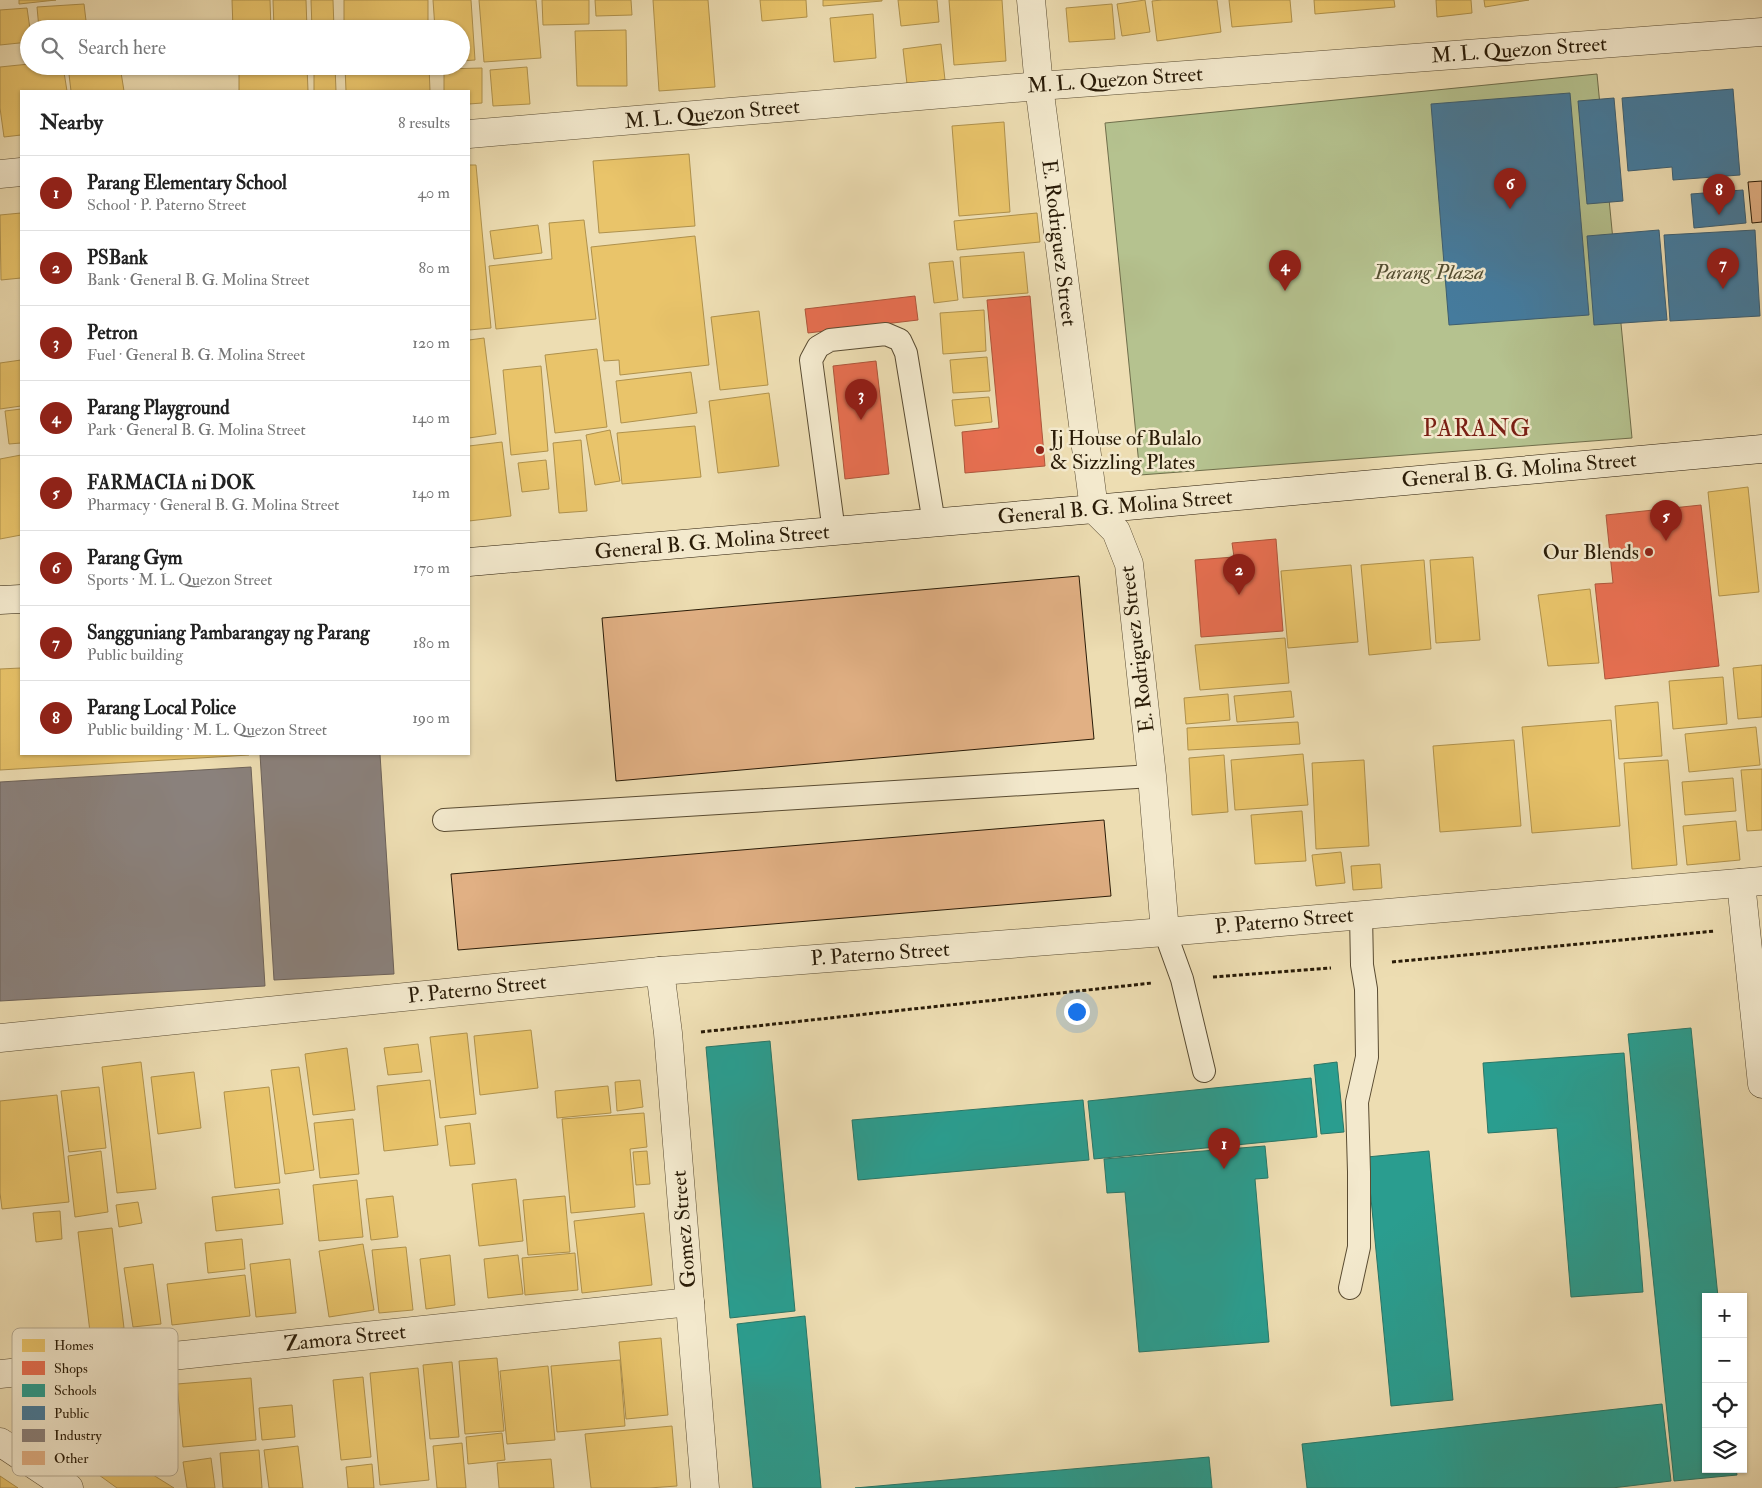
<!DOCTYPE html>
<meta charset="utf-8">
<style>
body{margin:0;font-family:"IM FELL Double Pica",serif;background:#f2f2f2;color:#222}
.controls{position:absolute;right:15px;bottom:15px;display:grid;overflow:hidden;border-radius:0px;box-shadow:0 1px 4px #0004}
.controls button{width:45px;height:45px;display:grid;place-items:center;padding:0;border:0;border-bottom:1px solid #e0e0e0;background:#fff;color:#222;font:25px sans-serif}
.you{position:absolute;left:1076px;top:1011px;width:18px;height:18px;margin:-12px;border:4px solid #fff;border-radius:50%;background:#1a73e8;box-shadow:0 0 0 8px #1a73e833}
.badge{display:grid;place-items:center;width:32px;height:32px;border-radius:50%;background:#8f2418;color:#fff;font-size:16px;font-weight:700}
.pin{position:absolute;translate:-50% -41px;filter:drop-shadow(0 1px 2px #0008)}
.pin::after{content:'';position:absolute;top:26px;width:18px;height:15px;background:inherit;clip-path:polygon(0 0,100% 0,50% 100%)}
.list{margin:0;padding:0;list-style:none}
h2{display:flex;justify-content:space-between;align-items:center;height:65px;margin:0;padding:0 20px;font-size:21px}
h2 small{font-size:16px;font-weight:400;color:#767676}
.list li{display:grid;grid-template-columns:32px 1fr auto;gap:15px;align-items:center;box-sizing:border-box;height:75px;padding:0 20px;border-top:1px solid #e0e0e0}
.list b{display:block;font-size:19px;white-space:nowrap}
.list p{margin:0;font-size:16px;white-space:nowrap;color:#767676}
.list em{font-size:16px;font-style:normal;color:#767676}
.icon{flex:none;width:28px;height:28px;fill:none;stroke:currentColor;stroke-width:2;stroke-linecap:round;stroke-linejoin:round}
.map{position:relative;flex:none;width:1762px;height:1488px;overflow:hidden}
.search{position:absolute;background:#fff;box-shadow:0 1px 4px #0004;left:20px;top:20px;width:450px;height:55px;display:flex;align-items:center;gap:12px;box-sizing:border-box;padding:0 18px;border-radius:28px;color:#767676;font-size:19px}
.panel{position:absolute;background:#fff;box-shadow:0 1px 4px #0004;left:20px;top:90px;width:450px;height:665px;border-radius:0px}
.map>svg:first-child{display:block}
.green{fill:#b5c28f;stroke:#6f6e4b}
.homes{fill:#e9c46a;stroke:#af914c}
.shops{fill:#e76f51;stroke:#ae563b}
.schools{fill:#2a9d8f;stroke:#2a7666}
.public{fill:#457b9d;stroke:#3d5e70}
.industry{fill:#8a817c;stroke:#6d6259}
.building{fill:#e1b084;stroke:#291b07}
.lines{fill:none;stroke-linecap:round;stroke-linejoin:round}
.lane-casing{stroke:#5a4c32;stroke-width:24}
.street-casing{stroke:#5a4c32;stroke-width:29}
.secondary-casing{stroke:#291b07;stroke-width:29}
.path{stroke:#291b07;stroke-width:3;stroke-dasharray:4 2.5;stroke-linecap:butt}
.lane{stroke:#f3e9cd;stroke-width:22}
.street{stroke:#f3e9cd;stroke-width:28}
.secondary{stroke:#f3e9cd;stroke-width:28}
.poi-dot{fill:#8f2418;stroke:#f3e9cd;stroke-width:2}
.labels{text-anchor:middle;dominant-baseline:central;stroke-width:5;stroke-linejoin:round;paint-order:stroke}
.street-label{font-size:21px;fill:#291b07;stroke:#f3e9cd}
.park-label{font-size:21px;font-style:italic;fill:#534d30;stroke:#f3e9cd}
.poi-label{font-size:21px;fill:#291b07;stroke:#f3e9cd;text-anchor:start}
.quarter-label{font-size:24px;letter-spacing:1px;fill:#7a1f14;stroke:#f3e9cd}
.key{fill:#f3e9cd;stroke:#b6ab92;stroke-width:1}
.key-label{font-size:14px;fill:#291b07}
</style>
<div class="map">
<svg width="1762" height="1488" viewBox="0 0 1762 1488">
<rect width="100%" height="100%" fill="#edddb2"/>
<filter id="stains"><feTurbulence type="fractalNoise" baseFrequency=".004" numOctaves="4"/><feColorMatrix values="0 0 0 0 .2 0 0 0 0 .09 0 0 0 0 .02 0 0 0 .5 -.17"/></filter>
<radialGradient id="worn" r=".72"><stop offset=".6" stop-color="#630" stop-opacity="0"/><stop offset="1" stop-color="#630" stop-opacity=".3"/></radialGradient>
<polygon class="green" points="1597,74 1632,438 1140,475 1105,123"/>
<g class="homes">
<polygon points="19,0 56,0 19,4"/>
<polygon points="232,0 270,0 271,29 233,29"/>
<polygon points="273,0 306,0 307,29 274,29"/>
<polygon points="311,0 333,0 334,29 312,29"/>
<rect x="344" y="0" width="84" height="29"/>
<polygon points="433,0 471,0 475,60 461,61 461,29 435,29"/>
<polygon points="479,0 536,0 541,58 484,62"/>
<polygon points="542,0 589,0 589,24 543,25"/>
<polygon points="595,0 631,0 632,15 596,16"/>
<polygon points="653,0 708,0 715,87 659,91"/>
<polygon points="760,0 806,0 807,17 762,21"/>
<polygon points="823,0 882,0 882,1 823,6"/>
<polygon points="898,0 937,0 939,22 901,26"/>
<polygon points="949,0 1002,0 1006,61 954,65"/>
<polygon points="1145,0 1150,32 1122,36 1117,4"/>
<polygon points="1162,0 1217,0 1221,32 1157,41 1152,1"/>
<polygon points="1229,0 1290,0 1292,22 1232,27"/>
<polygon points="1314,0 1394,0 1395,7 1315,14"/>
<polygon points="1436,0 1471,0 1472,13 1437,17"/>
<polygon points="1484,0 1529,0 1485,7"/>
<polygon points="84,4 87,29 39,29 37,7"/>
<polygon points="1112,4 1115,39 1069,42 1066,8"/>
<polygon points="27,8 30,29 29,42 0,45 0,10"/>
<polygon points="873,14 876,58 834,62 830,18"/>
<polygon points="626,30 627,86 577,86 575,31"/>
<polygon points="941,44 945,80 907,84 903,49"/>
<polygon points="29,64 29,66 63,66 67,91 21,91 21,135 4,137 0,108 0,67"/>
<polygon points="68,66 120,66 124,91 71,91"/>
<polygon points="239,66 307,66 308,91 239,91"/>
<polygon points="314,66 335,66 336,91 314,91"/>
<polygon points="345,66 429,66 430,91 346,91"/>
<polygon points="527,67 530,104 493,106 490,70"/>
<polygon points="482,68 482,103 469,104 469,91 444,91 444,69"/>
<polygon points="1004,122 1010,212 959,216 952,126"/>
<polygon points="689,154 695,226 599,233 593,161"/>
<polygon points="469,165 476,165 491,328 469,330"/>
<polygon points="21,213 21,278 1,280 0,215"/>
<polygon points="1037,213 1040,242 957,250 954,221"/>
<polygon points="584,220 596,319 496,329 489,266 552,259 549,223"/>
<polygon points="538,225 542,253 494,259 490,231"/>
<polygon points="695,236 709,365 620,375 619,360 604,361 591,247"/>
<polygon points="1024,252 1028,293 963,298 960,257"/>
<polygon points="953,261 958,300 934,303 929,263"/>
<polygon points="984,310 986,351 943,354 940,313"/>
<polygon points="759,311 768,385 720,390 711,317"/>
<polygon points="484,338 496,434 469,438 469,340"/>
<polygon points="597,349 607,427 555,433 545,355"/>
<polygon points="987,357 990,391 953,393 950,360"/>
<polygon points="21,360 21,406 0,409 0,363"/>
<polygon points="541,366 548,451 511,455 503,370"/>
<polygon points="691,372 697,413 621,423 616,381"/>
<polygon points="769,393 779,466 718,473 709,401"/>
<polygon points="989,397 992,422 955,426 952,400"/>
<polygon points="21,409 21,443 9,444 5,411"/>
<polygon points="695,426 701,477 622,484 617,433"/>
<polygon points="610,430 620,481 595,485 586,435"/>
<polygon points="581,440 587,511 559,513 553,443"/>
<polygon points="502,442 511,516 469,521 469,446"/>
<polygon points="21,455 21,535 0,539 0,459"/>
<polygon points="546,460 549,489 522,492 518,463"/>
<polygon points="1748,487 1759,592 1719,596 1708,492"/>
<polygon points="1473,557 1480,640 1436,643 1430,560"/>
<polygon points="1424,560 1431,649 1369,655 1361,565"/>
<polygon points="1351,565 1358,642 1288,648 1281,571"/>
<polygon points="1590,589 1599,663 1548,666 1538,595"/>
<polygon points="1285,638 1289,683 1200,690 1195,645"/>
<polygon points="1762,665 1762,717 1738,719 1733,668"/>
<polygon points="21,668 21,754 249,754 249,755 0,770 0,669"/>
<polygon points="1723,677 1727,724 1673,729 1669,681"/>
<polygon points="1291,691 1294,717 1237,722 1234,696"/>
<polygon points="1228,694 1230,720 1186,724 1184,698"/>
<polygon points="1658,702 1662,756 1619,759 1615,706"/>
<polygon points="1611,720 1620,826 1532,833 1522,727"/>
<polygon points="1298,722 1300,744 1188,750 1187,728"/>
<polygon points="1756,727 1760,765 1689,772 1685,734"/>
<polygon points="1514,740 1521,826 1440,832 1433,746"/>
<polygon points="1303,754 1308,805 1235,810 1231,760"/>
<polygon points="1224,755 1228,812 1192,815 1189,758"/>
<polygon points="1364,760 1369,846 1316,849 1312,763"/>
<polygon points="1668,760 1677,865 1632,869 1624,763"/>
<polygon points="1762,769 1762,830 1747,831 1741,770"/>
<polygon points="1733,778 1736,811 1685,815 1682,782"/>
<polygon points="1302,811 1306,861 1255,864 1251,815"/>
<polygon points="1736,821 1740,860 1687,865 1683,826"/>
<polygon points="1341,852 1345,883 1316,886 1312,855"/>
<polygon points="1380,864 1382,888 1353,890 1351,866"/>
<polygon points="531,1030 538,1088 480,1095 474,1036"/>
<polygon points="467,1033 476,1114 440,1118 430,1037"/>
<polygon points="418,1044 422,1072 388,1075 384,1048"/>
<polygon points="347,1048 355,1110 313,1115 305,1054"/>
<polygon points="141,1062 156,1189 117,1193 102,1067"/>
<polygon points="299,1067 314,1170 285,1174 271,1070"/>
<polygon points="194,1072 201,1128 158,1134 151,1077"/>
<polygon points="430,1080 438,1145 384,1151 377,1086"/>
<polygon points="640,1080 643,1107 617,1111 615,1082"/>
<polygon points="608,1086 611,1113 557,1118 555,1091"/>
<polygon points="99,1087 106,1148 69,1152 61,1091"/>
<polygon points="269,1087 280,1183 235,1188 224,1092"/>
<polygon points="57,1095 69,1202 2,1209 0,1193 0,1101"/>
<polygon points="644,1113 647,1147 630,1149 635,1207 571,1213 562,1119"/>
<polygon points="353,1119 359,1174 320,1178 314,1123"/>
<polygon points="470,1123 475,1164 450,1166 445,1126"/>
<polygon points="101,1151 108,1212 75,1217 68,1156"/>
<polygon points="647,1151 650,1184 636,1185 633,1152"/>
<polygon points="516,1179 523,1241 479,1246 472,1184"/>
<polygon points="357,1180 363,1237 319,1241 313,1185"/>
<polygon points="279,1189 283,1224 216,1231 212,1197"/>
<polygon points="393,1196 398,1237 371,1240 366,1199"/>
<polygon points="565,1196 570,1252 528,1255 523,1200"/>
<polygon points="138,1202 142,1223 119,1227 116,1205"/>
<polygon points="60,1211 62,1239 36,1242 33,1213"/>
<polygon points="644,1213 652,1285 582,1293 574,1221"/>
<polygon points="112,1228 124,1328 90,1332 78,1232"/>
<polygon points="242,1239 245,1269 208,1273 205,1243"/>
<polygon points="363,1244 374,1310 329,1317 319,1251"/>
<polygon points="406,1247 413,1310 379,1313 372,1250"/>
<polygon points="575,1253 578,1290 525,1295 522,1258"/>
<polygon points="450,1255 455,1305 426,1309 420,1259"/>
<polygon points="518,1255 523,1294 488,1298 484,1259"/>
<polygon points="290,1259 296,1313 256,1317 250,1264"/>
<polygon points="153,1264 161,1324 133,1327 124,1268"/>
<polygon points="245,1275 250,1316 172,1325 167,1284"/>
<polygon points="661,1338 668,1415 626,1419 619,1342"/>
<polygon points="497,1358 504,1431 465,1434 459,1361"/>
<polygon points="620,1360 625,1426 557,1432 551,1366"/>
<polygon points="452,1362 459,1437 430,1439 423,1365"/>
<polygon points="548,1366 555,1440 507,1444 500,1371"/>
<polygon points="418,1368 429,1480 380,1485 370,1373"/>
<polygon points="363,1377 371,1457 341,1460 333,1380"/>
<polygon points="251,1378 256,1440 183,1447 177,1384"/>
<polygon points="292,1405 295,1437 262,1440 259,1408"/>
<polygon points="672,1426 677,1486 649,1488 591,1488 585,1434"/>
<polygon points="502,1433 505,1460 468,1464 466,1437"/>
<polygon points="462,1443 466,1488 437,1488 433,1446"/>
<polygon points="298,1446 303,1488 269,1488 264,1450"/>
<polygon points="113,1450 174,1488 117,1488 74,1457"/>
<polygon points="259,1450 262,1488 223,1488 220,1453"/>
<polygon points="211,1458 215,1488 187,1488 183,1462"/>
<polygon points="551,1459 554,1488 499,1488 497,1463"/>
<polygon points="372,1464 374,1488 348,1488 346,1467"/>
<polygon points="0,1476 18,1488 0,1488"/>
</g>
<g class="shops">
<polygon points="915,296 918,320 808,333 805,309"/>
<polygon points="1030,296 1045,466 965,473 962,432 999,428 987,300"/>
<polygon points="876,361 889,474 845,479 833,366"/>
<polygon points="1701,505 1719,666 1605,679 1595,584 1613,583 1606,515"/>
<polygon points="1276,539 1283,631 1201,637 1195,560 1234,557 1232,543"/>
</g>
<g class="schools">
<polygon points="1691,1028 1718,1297 1706,1297 1706,1469 1736,1469 1737,1475 1674,1481 1628,1034"/>
<polygon points="770,1041 795,1311 730,1318 706,1047"/>
<polygon points="1624,1053 1643,1292 1571,1297 1557,1128 1488,1133 1483,1063"/>
<polygon points="1337,1062 1344,1132 1321,1134 1314,1065"/>
<polygon points="1311,1078 1317,1137 1094,1159 1088,1101"/>
<polygon points="1083,1100 1089,1160 858,1180 852,1120"/>
<polygon points="1265,1146 1268,1178 1255,1179 1269,1342 1139,1352 1125,1192 1107,1193 1104,1159"/>
<polygon points="1429,1151 1453,1400 1391,1406 1367,1157"/>
<polygon points="805,1316 821,1488 753,1488 737,1324"/>
<polygon points="1662,1404 1671,1481 1612,1488 1307,1488 1302,1444"/>
<polygon points="1209,1457 1212,1488 855,1488"/>
</g>
<g class="public">
<polygon points="1733,89 1740,175 1673,180 1672,167 1628,171 1622,98"/>
<polygon points="1570,93 1589,315 1449,325 1431,104"/>
<polygon points="1614,98 1623,201 1587,204 1578,101"/>
<polygon points="1743,190 1746,223 1694,228 1691,194"/>
<polygon points="1659,230 1667,320 1594,325 1587,236"/>
<polygon points="1755,230 1760,316 1670,321 1664,235"/>
</g>
<g class="industry">
<polygon points="260,754 380,754 394,974 274,980"/>
<polygon points="251,767 265,986 0,1001 0,782"/>
</g>
<g class="building">
<polygon points="1762,181 1762,222 1752,223 1748,182"/>
<polygon points="1079,576 1094,739 616,781 602,618"/>
<polygon points="1104,820 1111,896 458,950 451,874"/>
</g>
<g class="lines">
<defs>
<g id="lane">
<polyline points="834,532 811,360 818,347 830,340 886,334 900,340 906,353 934,523"/>
<polyline points="444,820 1152,776"/>
<polyline points="1165,932 1182,979 1204,1071"/>
<polyline points="1350,1288 1359,1247 1359,1172 1357,1102 1367,1057 1366,989 1362,965 1361,915"/>
</g>
<g id="street">
<polyline points="1031,0 1039,86 1094,509 1116,531 1129,564 1152,776 1165,932"/>
<polyline points="469,134 1039,86 1762,32"/>
<polyline points="0,174 21,172"/>
<polyline points="1741,883 1762,1084"/>
<polyline points="660,971 668,1033 705,1488"/>
<polyline points="0,1038 660,971 1165,932 1762,881"/>
<polyline points="0,1374 690,1302"/>
<polyline points="0,1442 69,1488"/>
</g>
<g id="secondary">
<polyline points="469,562 1094,509 1762,449"/>
<polyline points="0,600 21,599"/>
</g>
</defs>
<use href="#lane" class="lane-casing"/>
<use href="#street" class="street-casing"/>
<use href="#secondary" class="secondary-casing"/>
<g class="path">
<polyline points="1392,962 1715,931"/>
<polyline points="1213,977 1331,968"/>
<polyline points="701,1032 1152,983"/>
</g>
<use href="#lane" class="lane"/>
<use href="#street" class="street"/>
<use href="#secondary" class="secondary"/>
</g>
<g class="poi-dot">
<circle cx="1040" cy="450" r="5"/>
<circle cx="1649" cy="552" r="5"/>
</g>
<g class="labels">
<g class="street-label">
<text transform="translate(1519 50) rotate(-4)">M. L. Quezon Street</text>
<text transform="translate(1115 80) rotate(-4)">M. L. Quezon Street</text>
<text transform="translate(712 114) rotate(-5)">M. L. Quezon Street</text>
<text transform="translate(1059 243) rotate(83)">E. Rodriguez Street</text>
<text transform="translate(1519 470) rotate(-5)">General B. G. Molina Street</text>
<text transform="translate(1115 507) rotate(-5)">General B. G. Molina Street</text>
<text transform="translate(712 542) rotate(-5)">General B. G. Molina Street</text>
<text transform="translate(1137 649) rotate(-97)">E. Rodriguez Street</text>
<text transform="translate(1284 921) rotate(-5)">P. Paterno Street</text>
<text transform="translate(880 954) rotate(-4)">P. Paterno Street</text>
<text transform="translate(477 989) rotate(-6)">P. Paterno Street</text>
<text transform="translate(684 1229) rotate(-95)">Gomez Street</text>
<text transform="translate(345 1338) rotate(-6)">Zamora Street</text>
</g>
<g class="park-label">
<text x="1429" y="272">Parang Plaza</text>
</g>
<g class="poi-label">
<text x="1050" y="438">Jj House of Bulalo<tspan x="1050" dy="24">&amp; Sizzling Plates</tspan></text>
<text x="1639" y="552" text-anchor="end">Our Blends</text>
</g>
<g class="quarter-label">
<text x="1477" y="428">PARANG</text>
</g>
</g>
<rect x="12" y="1328" width="166" height="148" rx="8" class="key"/>
<rect x="22" y="1339" width="23" height="13" fill="#e9c46a"/>
<rect x="22" y="1361" width="23" height="14" fill="#e76f51"/>
<rect x="22" y="1384" width="23" height="13" fill="#2a9d8f"/>
<rect x="22" y="1406" width="23" height="14" fill="#457b9d"/>
<rect x="22" y="1429" width="23" height="13" fill="#8a817c"/>
<rect x="22" y="1451" width="23" height="14" fill="#e1b084"/>
<g class="key-label">
<text x="54" y="1350">Homes</text>
<text x="54" y="1373">Shops</text>
<text x="54" y="1395">Schools</text>
<text x="54" y="1418">Public</text>
<text x="54" y="1440">Industry</text>
<text x="54" y="1463">Other</text>
</g>
<rect width="100%" height="100%" filter="url(#stains)"/>
<rect width="100%" height="100%" fill="url(#worn)"/>
</svg>
<div class="controls">
<button>+</button>
<button>−</button>
<button><svg class="icon" aria-label="locate" viewBox="0 0 24 24"><circle cx="12" cy="12" r="6"/><path d="M12 2v4M12 18v4M2 12h4M18 12h4"/></svg></button>
<button><svg class="icon" aria-label="layers" viewBox="0 0 24 24"><path d="M12 4l9 5-9 5-9-5zM3 14l9 5 9-5"/></svg></button>
</div>
<div class="you"></div>
<div class="pin badge" style="left:1224px;top:1169px">1</div>
<div class="pin badge" style="left:1239px;top:595px">2</div>
<div class="pin badge" style="left:861px;top:420px">3</div>
<div class="pin badge" style="left:1285px;top:291px">4</div>
<div class="pin badge" style="left:1666px;top:541px">5</div>
<div class="pin badge" style="left:1510px;top:209px">6</div>
<div class="pin badge" style="left:1723px;top:289px">7</div>
<div class="pin badge" style="left:1719px;top:215px">8</div>
<div class="search"><svg class="icon" aria-label="search" viewBox="0 0 24 24"><circle cx="10" cy="10" r="6"/><path d="M15 15l6 6"/></svg>Search here</div>
<section class="panel">
<h2>Nearby<small>8 results</small></h2>
<ul class="list">
<li><span class="badge">1</span><div><b>Parang Elementary School</b><p>School · P. Paterno Street</p></div><em>40 m</em></li>
<li><span class="badge">2</span><div><b>PSBank</b><p>Bank · General B. G. Molina Street</p></div><em>80 m</em></li>
<li><span class="badge">3</span><div><b>Petron</b><p>Fuel · General B. G. Molina Street</p></div><em>120 m</em></li>
<li><span class="badge">4</span><div><b>Parang Playground</b><p>Park · General B. G. Molina Street</p></div><em>140 m</em></li>
<li><span class="badge">5</span><div><b>FARMACIA ni DOK</b><p>Pharmacy · General B. G. Molina Street</p></div><em>140 m</em></li>
<li><span class="badge">6</span><div><b>Parang Gym</b><p>Sports · M. L. Quezon Street</p></div><em>170 m</em></li>
<li><span class="badge">7</span><div><b>Sangguniang Pambarangay ng Parang</b><p>Public building</p></div><em>180 m</em></li>
<li><span class="badge">8</span><div><b>Parang Local Police</b><p>Public building · M. L. Quezon Street</p></div><em>190 m</em></li>
</ul>
</section>
</div>
